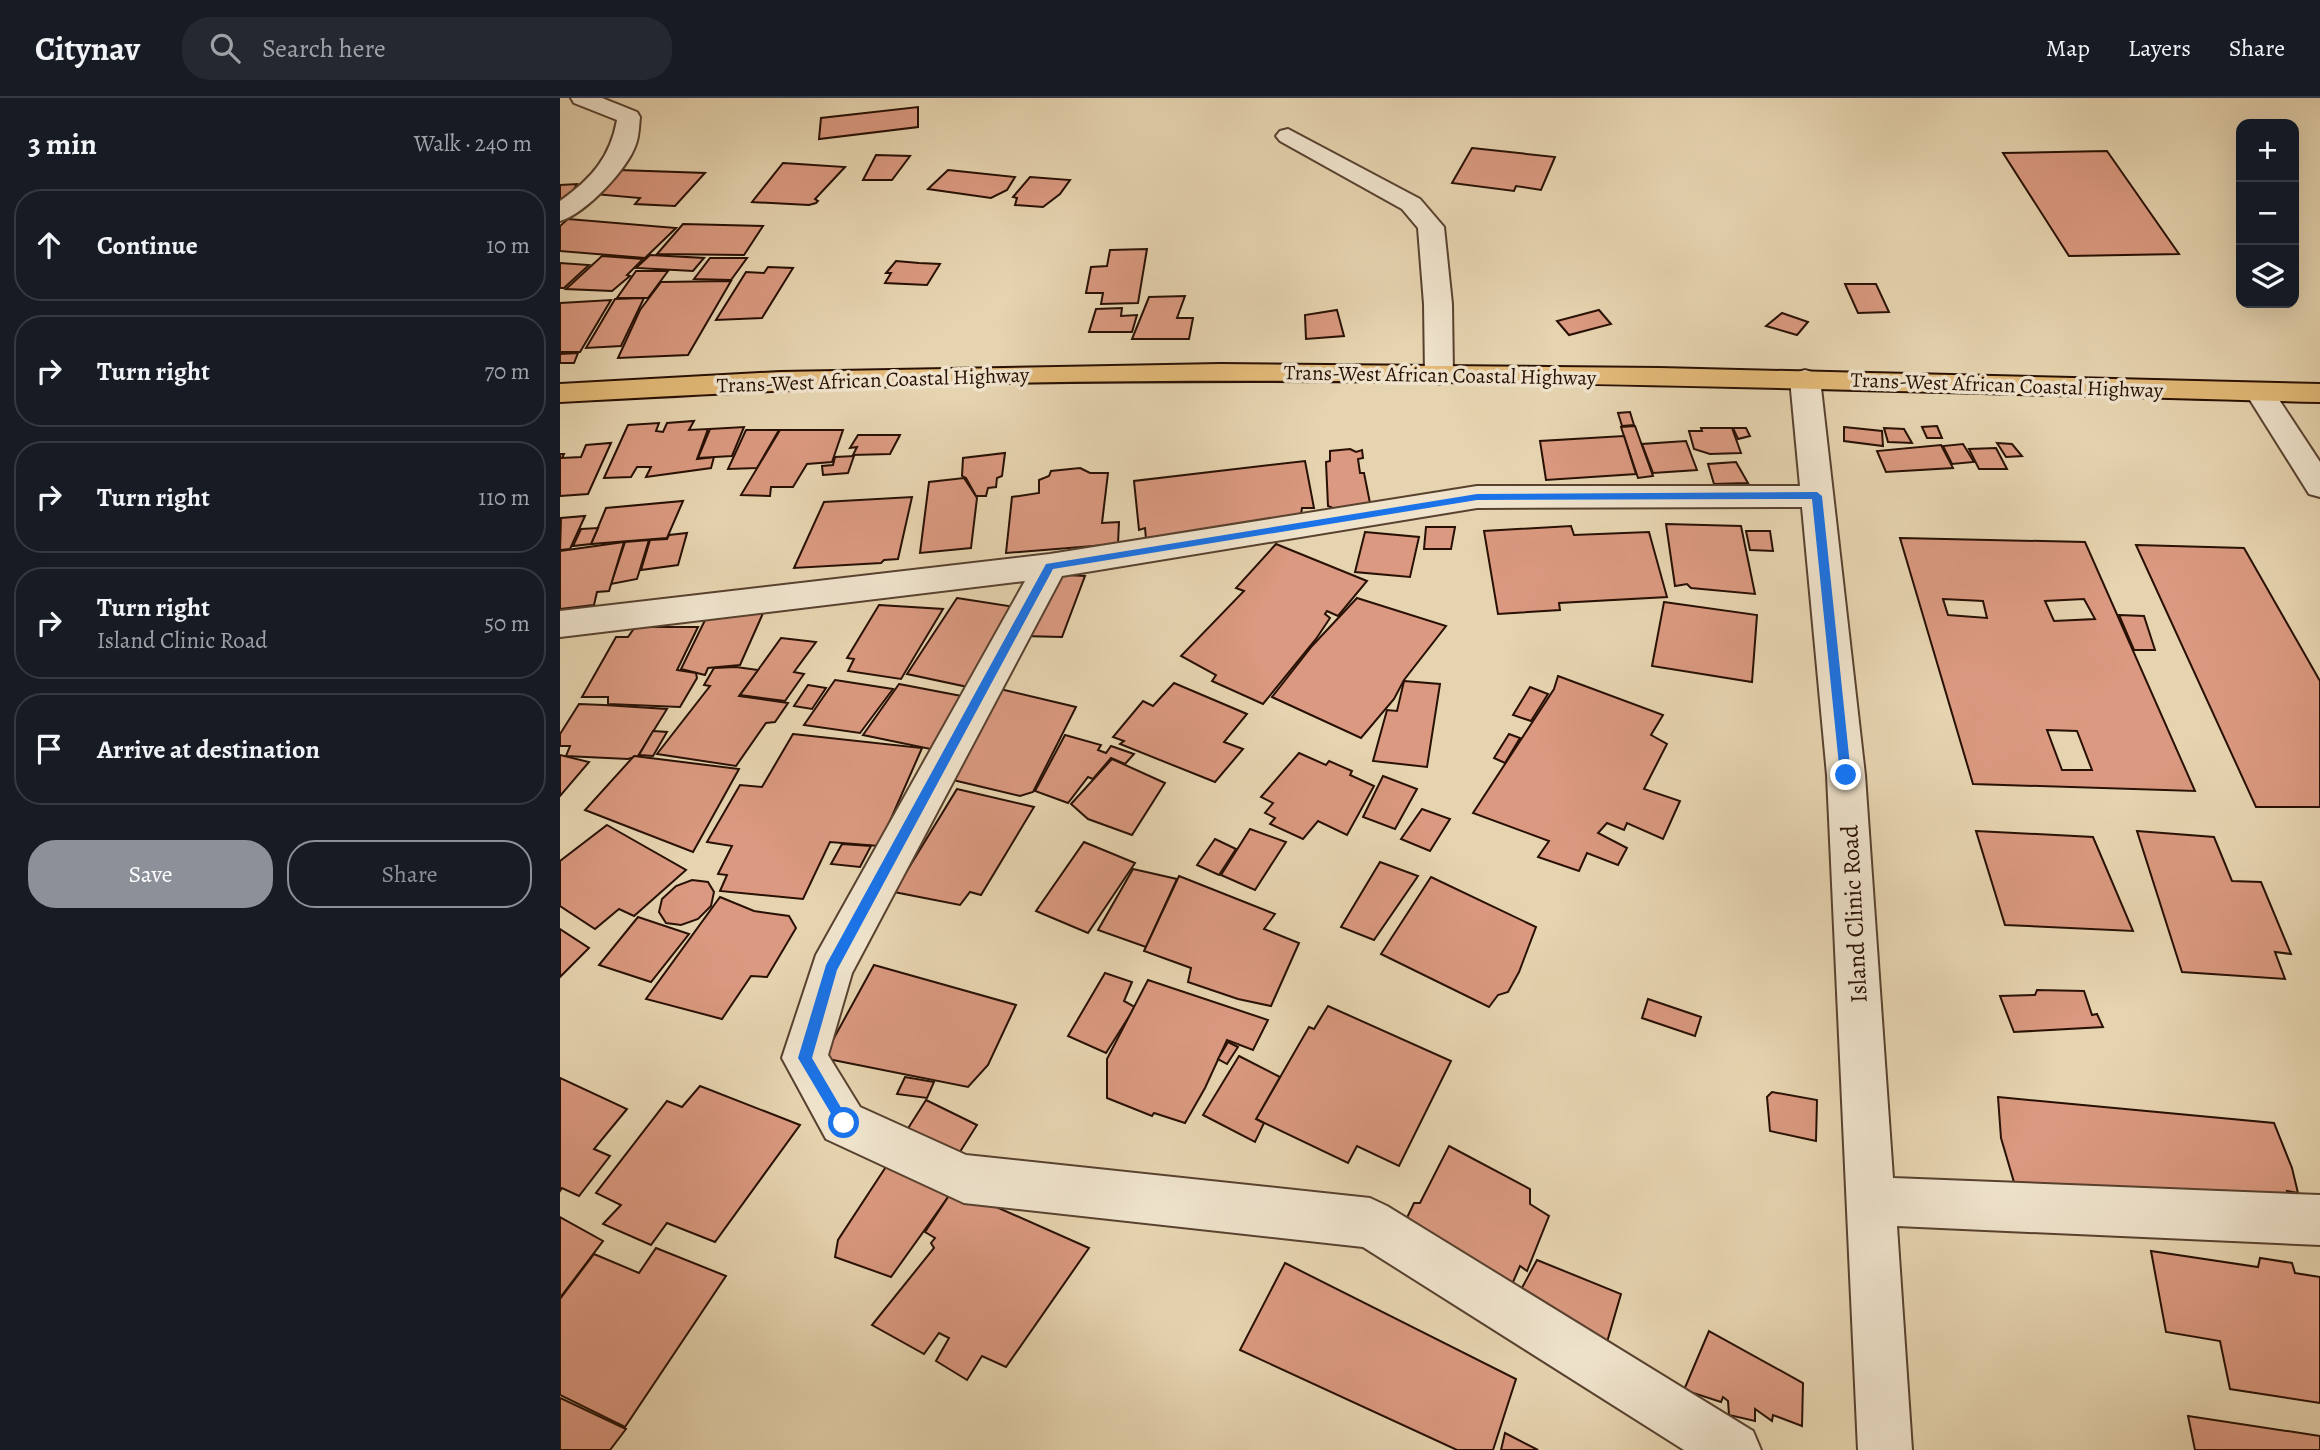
<!DOCTYPE html>
<meta charset="utf-8">
<style>
body{margin:0;font-family:Alegreya,serif;background:#242831;color:#f1f3f6}
.controls{position:absolute;right:21px;top:21px;display:grid;overflow:hidden;border-radius:14px;box-shadow:0 7px 28px #0002}
.controls button{width:63px;height:63px;display:grid;place-items:center;padding:0;border:0;border-bottom:2px solid #363941;background:#171b24;color:#f1f3f6;font:35px sans-serif}
.stop{position:absolute;width:21px;height:21px;margin:-16px;border:5px solid #1a73e8;border-radius:50%;background:#fff}
.stop.end{background:#1a73e8;border-color:#fff;box-shadow:0 2px 7px #0008}
.list{margin:0;padding:0;list-style:none}
h2{display:flex;justify-content:space-between;align-items:center;height:91px;margin:0;padding:0 28px;font-size:30px}
h2 small{font-size:23px;font-weight:400;color:#9ea1a6}
.list li{display:grid;grid-template-columns:46px 1fr auto;gap:21px;align-items:center;box-sizing:border-box;height:112px;margin:0 14px 14px;padding:0 14px;border:2px solid #363941;border-radius:28px}
.list b{display:block;font-size:26px;white-space:nowrap}
.list p{margin:0;font-size:23px;white-space:nowrap;color:#9ea1a6}
.list em{font-size:23px;font-style:normal;color:#9ea1a6}
.actions{display:flex;gap:14px;padding:21px 28px}
.actions a{flex:1;padding:16px 0;border:2px solid #8c9099;border-radius:28px;text-align:center;font-size:24px;color:#8c9099}
.actions .main{background:#8c9099;color:#fff}
.icon{flex:none;width:38px;height:38px;fill:none;stroke:currentColor;stroke-width:2;stroke-linecap:round;stroke-linejoin:round}
.map{position:relative;flex:none;width:1760px;height:1352px;overflow:hidden}
header{display:flex;align-items:center;gap:42px;box-sizing:border-box;height:98px;padding:0 35px;background:#171b24;border-bottom:2px solid #363941}
header strong{font-size:33px}
nav{display:flex;gap:38px;margin-inline-start:auto;font-size:24px}
.search{width:490px;height:63px;background:#242831;display:flex;align-items:center;gap:18px;box-sizing:border-box;padding:0 24px;border-radius:28px;color:#9ea1a6;font-size:26px}
main{display:flex}
aside{flex:1;background:#171b24}
.map>svg:first-child{display:block}
.building{fill:#da9980;stroke:#281004;stroke-width:2;fill-rule:evenodd}
.lines{fill:none;stroke-linecap:round;stroke-linejoin:round}
.minor-casing{stroke:#58412f;stroke-width:4}
.trunk-casing{stroke:#281004;stroke-width:4}
.minor{fill:#efe3cc;fill-rule:evenodd}
.trunk{fill:#e3ba78;fill-rule:evenodd}
.route{fill:#1a73e8}
.labels{text-anchor:middle;dominant-baseline:central;stroke-width:7;stroke-linejoin:round;paint-order:stroke}
.far-street-label{font-size:21px;fill:#281004;stroke:#efe3cc}
.street-label{font-size:24px;fill:#281004;stroke:#efe3cc}
</style>
<header>
<strong>Citynav</strong>
<div class="search"><svg class="icon" aria-label="search" viewBox="0 0 24 24"><circle cx="10" cy="10" r="6"/><path d="M15 15l6 6"/></svg>Search here</div>
<nav><a>Map</a><a>Layers</a><a>Share</a></nav>
</header>
<main>
<aside>
<h2>3 min<small>Walk · 240 m</small></h2>
<ul class="list">
<li><svg class="icon" aria-label="ahead" viewBox="0 0 24 24"><path d="M12 20V5M6 11l6-6 6 6"/></svg><div><b>Continue</b></div><em>10 m</em></li>
<li><svg class="icon" aria-label="right" viewBox="0 0 24 24"><path d="M7 20v-9h11M14 6l5 5-5 5"/></svg><div><b>Turn right</b></div><em>70 m</em></li>
<li><svg class="icon" aria-label="right" viewBox="0 0 24 24"><path d="M7 20v-9h11M14 6l5 5-5 5"/></svg><div><b>Turn right</b></div><em>110 m</em></li>
<li><svg class="icon" aria-label="right" viewBox="0 0 24 24"><path d="M7 20v-9h11M14 6l5 5-5 5"/></svg><div><b>Turn right</b><p>Island Clinic Road</p></div><em>50 m</em></li>
<li><svg class="icon" aria-label="arrive" viewBox="0 0 24 24"><path d="M6 21V4h12l-3 4 3 4H6"/></svg><div><b>Arrive at destination</b></div></li>
</ul>
<div class="actions"><a class="main">Save</a><a>Share</a></div>
</aside>
<div class="map">
<svg width="1760" height="1352" viewBox="0 0 1760 1352">
<rect width="100%" height="100%" fill="#e6d4b0"/>
<filter id="stains"><feTurbulence type="fractalNoise" baseFrequency=".00286" numOctaves="4"/><feColorMatrix values="0 0 0 0 .2 0 0 0 0 .09 0 0 0 0 .02 0 0 0 .5 -.17"/></filter>
<radialGradient id="worn" r=".72"><stop offset=".6" stop-color="#630" stop-opacity="0"/><stop offset="1" stop-color="#630" stop-opacity=".3"/></radialGradient>
<g class="building">
<polygon points="358,9 358,29 259,41 261,20"/>
<polygon points="912,50 995,59 981,92 956,88 954,93 892,85"/>
<polygon points="1547,53 1619,156 1509,158 1443,55"/>
<polygon points="316,57 350,58 332,82 303,82"/>
<polygon points="223,65 285,69 255,101 258,103 256,105 249,107 192,104"/>
<polygon points="59,72 145,75 115,108 75,106 80,100 34,96"/>
<polygon points="388,72 455,79 447,92 431,100 368,91"/>
<polygon points="470,79 510,82 500,96 483,109 455,107 457,100 453,99"/>
<polygon points="17,86 5,106 0,106 0,87"/>
<polygon points="8,121 116,130 85,160 0,153 0,128"/>
<polygon points="123,126 203,128 184,157 97,156"/>
<polygon points="587,151 578,205 541,206 543,195 526,195 531,169 547,168 550,152"/>
<polygon points="90,157 144,160 133,173 76,170"/>
<polygon points="42,158 83,161 67,177 70,178 52,193 6,191"/>
<polygon points="150,160 187,160 171,182 134,181"/>
<polygon points="336,163 359,165 380,166 367,187 325,185 331,175 326,175"/>
<polygon points="0,165 29,167 4,190 0,190"/>
<polygon points="208,169 233,170 202,220 156,222 186,174 204,175"/>
<polygon points="76,173 108,173 88,200 57,200"/>
<polygon points="171,183 128,257 58,260 80,212 101,184"/>
<polygon points="1285,186 1316,186 1329,214 1298,215"/>
<polygon points="625,198 617,220 633,220 629,241 572,241 589,199"/>
<polygon points="84,200 61,248 26,250 55,201"/>
<polygon points="51,202 20,254 0,254 0,205"/>
<polygon points="562,210 561,218 577,217 572,234 529,234 536,211"/>
<polygon points="777,212 784,238 746,241 745,217"/>
<polygon points="1039,212 1051,226 1009,237 997,223"/>
<polygon points="1222,215 1248,224 1237,237 1206,228"/>
<polygon points="18,255 14,265 0,265 0,256"/>
<polygon points="1070,314 1074,327 1062,328 1058,315"/>
<polygon points="134,323 129,332 148,331 137,361 154,359 151,370 86,379 91,369 77,369 71,379 44,380 68,327 99,325 96,333 103,334 107,325"/>
<polygon points="1075,328 1093,378 1078,380 1061,329"/>
<polygon points="1377,328 1382,340 1367,340 1362,329"/>
<polygon points="184,329 172,358 138,360 150,331"/>
<polygon points="1284,329 1322,333 1323,348 1284,343"/>
<polygon points="1141,330 1172,330 1181,355 1150,356 1134,351 1129,333 1142,333"/>
<polygon points="1173,330 1186,330 1190,338 1178,341"/>
<polygon points="1324,330 1344,331 1352,345 1328,344"/>
<polygon points="186,332 219,332 197,370 168,371"/>
<polygon points="220,332 283,332 272,364 247,366 233,389 211,389 210,398 181,397"/>
<polygon points="298,337 340,337 330,356 293,357 297,349 290,350"/>
<polygon points="1064,338 1076,376 986,382 980,343"/>
<polygon points="1126,343 1137,372 1093,375 1082,346"/>
<polygon points="51,345 28,396 0,398 0,356 4,356 2,360 21,359 26,347"/>
<polygon points="1437,345 1452,346 1462,358 1446,359"/>
<polygon points="1403,346 1414,364 1392,366 1383,348"/>
<polygon points="1381,347 1393,370 1326,374 1317,353"/>
<polygon points="1436,350 1447,371 1419,371 1409,351"/>
<polygon points="790,351 796,354 802,352 803,360 798,361 800,375 804,375 810,405 775,411 768,408 766,364 770,363 770,353"/>
<polygon points="445,355 442,378 437,380 436,389 428,390 426,398 416,398 406,380 402,378 403,360"/>
<polygon points="294,358 288,375 263,377 262,368 273,367 275,359"/>
<polygon points="745,363 754,410 742,410 740,422 586,441 585,430 579,432 574,383"/>
<polygon points="1176,364 1188,385 1154,386 1148,366"/>
<polygon points="520,370 530,375 548,375 542,425 559,424 558,446 446,455 452,399 479,395 479,382 489,378 491,373"/>
<polygon points="404,380 417,400 411,450 360,455 369,384"/>
<polygon points="352,399 338,461 324,462 321,465 234,470 264,404"/>
<polygon points="123,403 107,440 31,446 46,410"/>
<polygon points="25,418 10,451 0,452 1,420"/>
<polygon points="1106,426 1181,428 1195,496 1131,490 1127,486 1115,488"/>
<polygon points="1011,428 1014,437 1089,434 1107,499 999,505 1000,512 938,516 924,433"/>
<polygon points="866,429 895,429 891,451 864,451"/>
<polygon points="38,430 31,446 13,448 21,431"/>
<polygon points="1186,433 1210,433 1213,453 1190,452"/>
<polygon points="805,434 859,439 850,479 795,474"/>
<polygon points="127,435 118,467 81,472 90,442 107,441 109,437"/>
<path d="M1340 440 1525 444 1635 693 1413 686ZM1383 501 1423 503 1427 520 1388 517ZM1524 501 1535 521 1494 523 1485 503ZM1487 632 1517 633 1532 672H1502Z"/>
<polygon points="89,442 77,481 51,486 65,444"/>
<polygon points="64,444 49,493 37,494 34,507 0,511 0,453"/>
<polygon points="716,446 807,483 778,518 767,513 765,516 770,520 756,541 703,606 652,583 656,577 621,558 684,493 676,490"/>
<polygon points="1576,447 1684,450 1760,583 1760,709 1696,709"/>
<polygon points="489,476 525,478 502,539 463,538"/>
<polygon points="397,500 468,511 422,592 347,576"/>
<polygon points="797,500 886,528 844,582 834,601 801,640 712,599 752,548"/>
<polygon points="1104,504 1197,517 1192,584 1092,568"/>
<polygon points="319,507 383,511 341,581 288,573 294,561 287,560"/>
<polygon points="204,513 180,567 148,570 145,577 121,571 149,514"/>
<polygon points="1559,517 1584,518 1595,552 1574,552"/>
<polygon points="75,529 138,529 117,572 136,575 137,580 120,609 48,606 48,599 22,599 56,539 68,539"/>
<polygon points="221,540 256,544 234,574 244,576 225,603 180,597"/>
<polygon points="176,569 198,572 179,598 228,605 215,624 206,625 176,668 97,656 150,588 144,587 154,570"/>
<polygon points="998,578 1103,617 1091,637 1107,646 1084,691 1120,703 1103,741 1067,725 1064,732 1047,725 1038,735 1067,750 1058,767 1027,755 1019,773 978,759 989,743 913,715 994,591"/>
<polygon points="275,582 333,591 300,635 244,627"/>
<polygon points="844,583 880,586 867,669 813,663 827,612 837,613"/>
<polygon points="614,585 687,616 664,644 683,651 655,684 560,646 564,643 553,639 583,603 593,608"/>
<polygon points="339,586 412,600 380,653 303,637"/>
<polygon points="248,587 266,590 252,611 234,608"/>
<polygon points="970,589 988,596 971,623 953,617"/>
<polygon points="440,591 516,609 473,694 460,698 393,682"/>
<polygon points="19,606 44,607 107,611 78,658 68,661 6,658 10,648 0,648 0,636"/>
<polygon points="93,633 107,634 93,658 79,657"/>
<polygon points="233,636 362,650 319,748 270,744 243,801 160,793 167,777 158,776 172,748 147,744 180,687 202,689"/>
<polygon points="949,636 960,640 945,665 934,660"/>
<polygon points="505,637 541,647 538,652 546,655 551,648 574,656 565,666 551,660 533,681 528,679 508,705 475,693"/>
<polygon points="739,655 766,667 769,663 792,673 790,677 814,688 787,737 758,723 743,741 710,726 715,720 705,715 713,705 701,699"/>
<polygon points="0,657 29,664 0,698"/>
<polygon points="74,658 179,671 133,754 25,712"/>
<polygon points="552,661 605,685 572,737 528,721 511,706"/>
<polygon points="823,678 857,691 835,731 803,719"/>
<polygon points="397,691 474,709 421,797 410,794 400,807 334,794"/>
<polygon points="862,711 890,721 870,753 841,741"/>
<polygon points="47,727 126,772 74,818 59,811 35,831 0,808 0,763"/>
<polygon points="690,731 726,744 695,792 661,777"/>
<polygon points="1416,733 1533,739 1573,833 1445,827"/>
<polygon points="1577,733 1654,739 1672,783 1701,784 1731,856 1715,854 1725,881 1622,874"/>
<polygon points="655,741 676,751 659,777 637,767"/>
<polygon points="524,744 575,765 528,835 476,813"/>
<polygon points="282,746 311,748 300,769 271,766"/>
<polygon points="820,764 858,778 814,842 781,829"/>
<polygon points="573,771 617,781 586,849 538,832"/>
<polygon points="619,778 715,816 704,831 739,845 711,908 678,901 628,884 631,870 584,853"/>
<polygon points="871,779 976,829 959,874 948,894 938,897 929,909 821,856"/>
<polygon points="132,782 148,784 154,794 151,808 138,821 121,827 106,825 99,814 102,801 116,788"/>
<polygon points="160,799 194,813 229,818 236,830 207,879 191,878 162,921 86,901"/>
<polygon points="78,819 129,836 91,884 39,867"/>
<polygon points="0,831 29,850 0,879"/>
<polygon points="314,867 456,907 428,967 408,989 263,960"/>
<polygon points="545,875 572,884 564,903 575,909 546,955 508,938"/>
<polygon points="588,882 708,922 693,952 667,942 645,990 625,1025 594,1015 592,1018 547,1000 547,961"/>
<polygon points="1477,892 1524,893 1532,917 1537,916 1543,929 1454,934 1440,898 1475,897"/>
<polygon points="1088,901 1141,919 1135,938 1082,920"/>
<polygon points="768,908 891,963 839,1068 797,1048 788,1065 696,1021 749,929 754,931"/>
<polygon points="668,944 678,949 667,966 658,961"/>
<polygon points="679,958 720,979 696,1021 704,1025 695,1044 643,1017"/>
<polygon points="345,979 374,984 367,1000 337,996"/>
<polygon points="0,980 67,1011 34,1051 50,1058 19,1098 2,1090 0,1093"/>
<polygon points="140,988 240,1027 155,1144 107,1125 91,1147 43,1126 61,1107 36,1095 107,1003 122,1009"/>
<polygon points="1212,994 1257,1002 1256,1043 1210,1033 1207,999"/>
<polygon points="1438,999 1714,1025 1732,1070 1738,1095 1727,1093 1731,1110 1456,1091 1441,1040"/>
<polygon points="366,1002 417,1027 384,1079 333,1054"/>
<polygon points="889,1048 970,1091 970,1106 989,1118 967,1173 960,1168 943,1207 833,1149 854,1105 860,1105"/>
<polygon points="333,1058 396,1088 331,1179 275,1159 278,1142"/>
<polygon points="390,1096 407,1096 529,1150 446,1269 422,1258 407,1282 376,1263 389,1240 379,1235 364,1256 312,1227 374,1150 371,1145 375,1140 365,1134"/>
<polygon points="0,1119 43,1143 0,1200"/>
<polygon points="96,1150 166,1178 65,1329 0,1297 0,1201 34,1156 79,1175"/>
<polygon points="1591,1153 1698,1169 1700,1160 1732,1165 1735,1175 1760,1179 1760,1305 1670,1291 1660,1243 1606,1234"/>
<polygon points="977,1162 1061,1196 1045,1251 951,1210"/>
<polygon points="725,1165 956,1281 933,1352 897,1352 680,1252"/>
<polygon points="1149,1233 1243,1285 1242,1328 1213,1317 1212,1323 1195,1311 1195,1323 1169,1317 1168,1303 1163,1299 1161,1304 1124,1292"/>
<polygon points="0,1300 66,1331 50,1352 0,1352"/>
<polygon points="1628,1318 1760,1338 1760,1352 1635,1352"/>
<polygon points="945,1335 978,1352 941,1352"/>
</g>
<g class="lines">
<defs>
<g id="minor">
<path d="M11 0H42L77 14 80 19C79 28 79 38 76 46 68 71 25 116 0 123V103C31 81 50 60 57 22L14 5Z"/>
<polygon points="728,31 860,101 884,129 892,206 893,277 889,283 879,286 869,283 865,277 864,206 858,130 842,111 720,43 716,38 720,33"/>
<polygon points="1245,272 1255,275 1260,281 1305,677 1333,1080 1760,1097 1760,1147 1337,1128 1352,1352 1298,1352 1267,677 1242,409 917,410 502,478 292,875 268,957 300,1009 406,1057 810,1100 827,1108 1193,1333 1201,1352 1124,1352 803,1149 404,1105 266,1041 222,960 256,857 465,483 0,539 0,513 490,456 917,388 1240,388 1230,281 1235,275"/>
<polygon points="1700,285 1710,288 1760,364 1760,399 1749,396 1685,294 1690,288"/>
</g>
<path id="trunk" d="M660 266 1100 270 1760 286V304C1321 293 881 277 442 285 294 288 147 296 0 304V286L220 274Z"/>
</defs>
<use href="#minor" class="minor-casing"/>
<use href="#trunk" class="trunk-casing"/>
<use href="#minor" class="minor"/>
<use href="#trunk" class="trunk"/>
</g>
<polygon class="route" points="1257,394 1262,398 1291,677 1286,681 1280,677 1252,401 917,402 493,471 277,872 252,960 290,1025 284,1031 279,1029 238,960 266,867 486,466 917,396"/>
<g class="labels">
<g class="far-street-label">
<text transform="translate(880 277) rotate(1)">Trans-West African Coastal Highway</text>
<text transform="translate(313 282) rotate(-2)">Trans-West African Coastal Highway</text>
<text transform="translate(1447 287) rotate(2)">Trans-West African Coastal Highway</text>
</g>
<g class="street-label">
<text transform="translate(1294 816) rotate(-93)">Island Clinic Road</text>
</g>
</g>
<rect width="100%" height="100%" filter="url(#stains)"/>
<rect width="100%" height="100%" fill="url(#worn)"/>
</svg>
<div class="controls">
<button>+</button>
<button>−</button>
<button><svg class="icon" aria-label="layers" viewBox="0 0 24 24"><path d="M12 4l9 5-9 5-9-5zM3 14l9 5 9-5"/></svg></button>
</div>
<div class="stop" style="left:284px;top:1025px"></div>
<div class="stop end" style="left:1286px;top:677px"></div>
</div>
</main>
